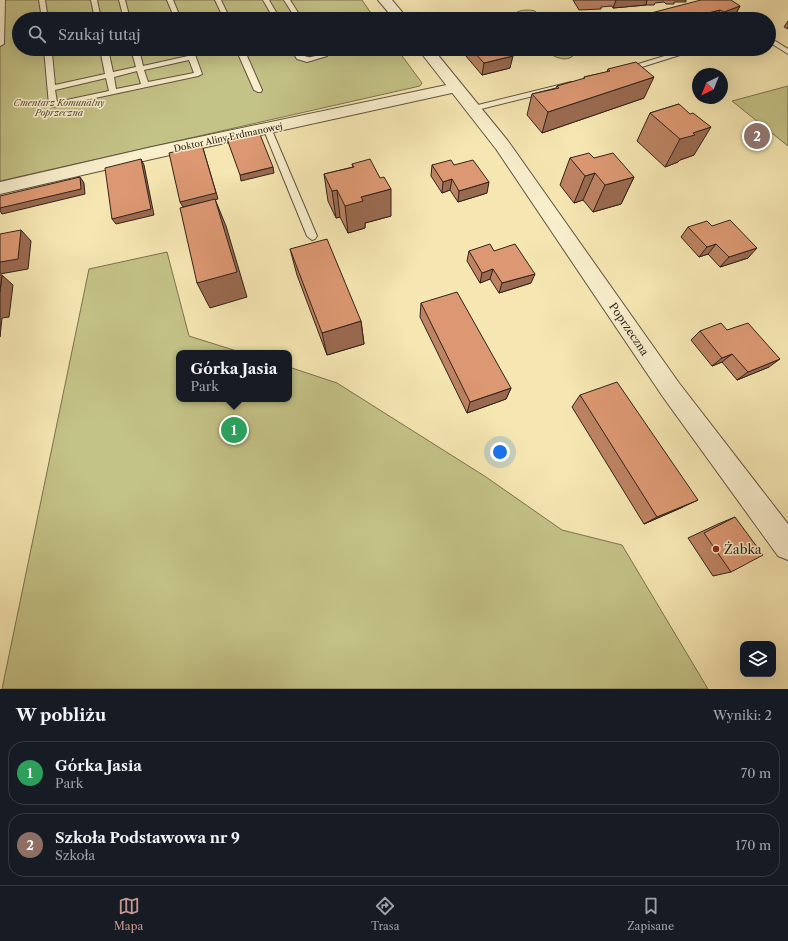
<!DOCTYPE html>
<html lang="pl">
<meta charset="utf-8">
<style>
body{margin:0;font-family:"Libre Caslon Text",serif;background:#20242c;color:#f1f3f6}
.controls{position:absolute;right:12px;bottom:12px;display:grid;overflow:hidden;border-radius:8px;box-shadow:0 4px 16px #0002}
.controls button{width:36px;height:36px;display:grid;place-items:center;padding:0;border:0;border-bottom:1px solid #363941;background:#171b24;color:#f1f3f6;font:20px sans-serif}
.compass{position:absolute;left:692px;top:68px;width:36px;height:36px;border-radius:50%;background:#171b24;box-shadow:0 4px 16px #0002;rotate:223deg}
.you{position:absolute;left:500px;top:452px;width:14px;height:14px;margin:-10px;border:3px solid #fff;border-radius:50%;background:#1a73e8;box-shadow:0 0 0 6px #1a73e833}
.badge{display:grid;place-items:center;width:26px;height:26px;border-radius:50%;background:#c59692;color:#fff;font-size:13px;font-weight:700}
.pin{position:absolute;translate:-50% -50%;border:2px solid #fff;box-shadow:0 1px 4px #0006}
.popup{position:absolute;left:176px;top:350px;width:116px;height:52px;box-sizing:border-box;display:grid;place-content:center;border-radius:8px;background:#171b24;filter:drop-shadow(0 1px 3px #0005);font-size:13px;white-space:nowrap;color:#9ea1a6}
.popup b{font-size:15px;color:#f1f3f6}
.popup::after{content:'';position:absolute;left:50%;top:100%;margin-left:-8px;border:8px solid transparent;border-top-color:#171b24}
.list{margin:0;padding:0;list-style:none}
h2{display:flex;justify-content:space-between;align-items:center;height:52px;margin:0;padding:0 16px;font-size:17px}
h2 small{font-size:13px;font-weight:400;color:#9ea1a6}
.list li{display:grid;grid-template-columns:26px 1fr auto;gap:12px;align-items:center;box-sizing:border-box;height:64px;margin:0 8px 8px;padding:0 8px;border:1px solid #363941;border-radius:16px}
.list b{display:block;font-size:15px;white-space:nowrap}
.list p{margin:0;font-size:13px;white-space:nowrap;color:#9ea1a6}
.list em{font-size:13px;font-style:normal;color:#9ea1a6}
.icon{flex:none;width:22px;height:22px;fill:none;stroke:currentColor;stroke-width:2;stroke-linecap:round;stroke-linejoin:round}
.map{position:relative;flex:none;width:788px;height:689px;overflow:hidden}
.search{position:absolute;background:#171b24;box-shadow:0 4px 16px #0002;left:12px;right:12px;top:12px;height:44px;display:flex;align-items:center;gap:10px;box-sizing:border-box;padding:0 14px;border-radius:22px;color:#9ea1a6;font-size:15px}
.sheet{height:196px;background:#171b24}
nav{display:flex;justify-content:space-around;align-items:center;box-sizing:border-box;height:56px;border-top:1px solid #363941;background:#171b24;font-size:11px;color:#9ea1a6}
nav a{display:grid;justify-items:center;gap:2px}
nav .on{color:#c59692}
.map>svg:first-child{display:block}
.green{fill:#c4c387;stroke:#7a7252}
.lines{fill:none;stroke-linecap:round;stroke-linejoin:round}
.service-casing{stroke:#625342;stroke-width:2}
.minor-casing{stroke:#625342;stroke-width:2}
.tertiary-casing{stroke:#625342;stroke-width:2}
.service{fill:#f9efcd;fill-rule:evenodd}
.minor{fill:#f9efcd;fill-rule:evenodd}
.tertiary{fill:#f9efcd;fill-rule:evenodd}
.wall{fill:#bd8362;stroke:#30221c}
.shaded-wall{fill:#9a6a50;stroke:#30221c}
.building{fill:#dc9872;stroke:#30221c}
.poi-dot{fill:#8f2418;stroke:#f9efcd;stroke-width:1.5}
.labels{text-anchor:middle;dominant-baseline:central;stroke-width:3;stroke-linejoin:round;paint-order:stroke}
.far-park-label{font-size:9px;font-style:italic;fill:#5c523c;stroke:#f9efcd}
.far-street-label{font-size:9px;fill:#30221c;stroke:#f9efcd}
.street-label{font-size:11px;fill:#30221c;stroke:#f9efcd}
.near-poi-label{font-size:13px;fill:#30221c;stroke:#f9efcd;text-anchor:start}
</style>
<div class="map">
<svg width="788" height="689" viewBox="0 0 788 689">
<rect width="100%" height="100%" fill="#f6e7b2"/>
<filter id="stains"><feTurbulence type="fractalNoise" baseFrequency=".005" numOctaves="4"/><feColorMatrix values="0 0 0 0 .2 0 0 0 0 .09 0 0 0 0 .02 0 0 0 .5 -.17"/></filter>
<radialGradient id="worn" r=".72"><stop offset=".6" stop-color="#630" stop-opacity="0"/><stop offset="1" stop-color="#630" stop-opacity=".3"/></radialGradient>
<g class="green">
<polygon points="0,0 362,0 375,19 19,19 19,49 397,49 422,83 420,86 0,181"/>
<path d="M530 10 535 11 543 19H514L513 17C516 10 523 10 530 10Z"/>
<path d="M544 49H574L576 52C569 65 552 57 544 49Z"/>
<polygon points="788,86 788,146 732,101"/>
<polygon points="167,252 189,336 243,353 179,353 179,399 289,399 289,367 337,383 486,477 562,530 622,545 708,689 2,689 89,269"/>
</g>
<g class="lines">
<defs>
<g id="service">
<polygon points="0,0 5,0 4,44 0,46"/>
<polygon points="39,0 45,0 48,19 42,19"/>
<polygon points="91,0 97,0 101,19 95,19"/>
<polygon points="119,0 125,0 130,19 124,19"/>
<polygon points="167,0 173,0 181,19 175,19"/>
<polygon points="215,0 221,0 230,19 224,19"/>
<polygon points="263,0 269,0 280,19 274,19"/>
<polygon points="284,0 290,0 302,19 296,19"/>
<polygon points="712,0 719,0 744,19 737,19"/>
<polygon points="769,37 788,49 788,54 769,42"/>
<path d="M44 49H65L52 53 55 85 105 74 100 49H108L113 72 136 67 131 49H139L143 66 188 56 185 49H193L202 74 198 76 53 107 49 105ZM189 60 194 73 148 82 144 70ZM137 71 141 84 116 89 114 77ZM106 78 109 91 57 102 55 90Z"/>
<polygon points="236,49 244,49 262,90 261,92 258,92 254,90"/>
<path d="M291 49H299C306 61 311 57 323 54L327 56 307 62 297 59Z"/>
<polygon points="687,49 699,49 629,71 623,71 622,69"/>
<polygon points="571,82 575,84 574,86 473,111 469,109 470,107"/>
<polygon points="267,125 271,128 317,236 315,239 312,240 307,236 263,128"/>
</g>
<polygon id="minor" points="456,83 461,85 464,88 461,91 152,159 0,194 0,182 152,147"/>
<g id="tertiary">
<polygon points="378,0 392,0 408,19 394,19"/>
<polygon points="418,49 433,49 508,141 679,383 788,524 788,560 778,556 663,397 496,149"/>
</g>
</defs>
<use href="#service" class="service-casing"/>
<use href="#minor" class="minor-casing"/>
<use href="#tertiary" class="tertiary-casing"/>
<use href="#service" class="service"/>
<use href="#minor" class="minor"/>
<use href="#tertiary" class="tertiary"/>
</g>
<g class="wall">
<polygon points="573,0 686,0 686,2 674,2 674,4 666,4 664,2 655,3 654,5 646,5 613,8 612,6 601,7 601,9 579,10"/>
<polygon points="740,6 733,19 628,19"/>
<polygon points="788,21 788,29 784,27"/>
<polygon points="460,49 506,49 510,68 482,75"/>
<polygon points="629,49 645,49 633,52"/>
<polygon points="608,69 644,98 542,133 527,115 532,94 556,88 557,86 584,79 584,77 607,72"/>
<polygon points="679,104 694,155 680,160 678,162 665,167 637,141 650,113"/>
<polygon points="570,158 594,158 634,177 621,204 593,212 583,200 574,203 560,185"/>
<polygon points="352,164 391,216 365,223 365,228 348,233 340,217 336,218 328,201 324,174 353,167"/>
<polygon points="432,165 454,165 487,193 458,202 450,190 442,193 431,176"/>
<polygon points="688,227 748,258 720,267 708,254 699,257 681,237"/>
<polygon points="290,249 361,321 364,344 327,355 297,275"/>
<polygon points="469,251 494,251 531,283 499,293 490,279 480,283 467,261"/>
<polygon points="421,303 511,388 506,399 467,413 420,317"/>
<polygon points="727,330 769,367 737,380 722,362 712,366 691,340 700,331"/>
<polygon points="580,395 683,507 644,524 572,407"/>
<polygon points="735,517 731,572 713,576 688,538 718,524"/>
</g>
<g class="shaded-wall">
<polygon points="616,0 647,0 646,5 613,8"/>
<polygon points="740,6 733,19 720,19 724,12"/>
<polygon points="720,10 716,19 704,19 708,13"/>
<polygon points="704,15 702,19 690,19"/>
<polygon points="634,49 645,49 633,52"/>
<polygon points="513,56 510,68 482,75 484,63"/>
<polygon points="654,77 644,98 542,133 548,112"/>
<polygon points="711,127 694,155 680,160 678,162 665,167 680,139 693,133"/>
<polygon points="202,145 218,199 183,207 180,202"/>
<polygon points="141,159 144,165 154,215 116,224 112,219"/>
<polygon points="273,167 274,173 241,181 240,175"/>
<polygon points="595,173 583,200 574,203 585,176"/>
<polygon points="80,177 84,183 85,194 2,214 0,211 0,208"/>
<polygon points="634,177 621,204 593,212 605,185"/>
<polygon points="452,179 450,190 442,193 443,182"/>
<polygon points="489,182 487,193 458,202 459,191"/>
<polygon points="391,189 391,216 365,223 365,228 348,233 345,206 361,197"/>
<polygon points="337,190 340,217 336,218 332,191"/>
<polygon points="215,199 226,226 247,297 210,308 197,283"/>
<polygon points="21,230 31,241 28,269 0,274 0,262"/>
<polygon points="716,244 708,254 699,257 707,247"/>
<polygon points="757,248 748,258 720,267 729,257"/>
<polygon points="493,269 490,279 480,283 482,273"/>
<polygon points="535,274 531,283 499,293 502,283"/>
<polygon points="2,275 13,285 9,317 2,318 0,337 0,292"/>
<polygon points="361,321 364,344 327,355 322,333"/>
<polygon points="732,354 722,362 712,366 722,358"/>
<polygon points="780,359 769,367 737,380 748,372"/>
<polygon points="511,388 506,399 467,413 470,402"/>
<polygon points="698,500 683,507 644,524 657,517"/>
</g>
<g class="building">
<polygon points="701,0 731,0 740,6 724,12 720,10 708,13 712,15 706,17 704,15 690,19 628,19"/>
<polygon points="520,18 521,19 513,19"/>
<polygon points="471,49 506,49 513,56 484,63"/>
<polygon points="636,62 654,77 548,112 532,94 559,88 557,86 585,78 584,77 610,71 608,69"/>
<polygon points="679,104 690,114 693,113 711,127 693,133 695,135 680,139 650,113"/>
<polygon points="259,132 273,167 240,175 227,139"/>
<polygon points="202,145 216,193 180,202 169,153"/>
<polygon points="589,153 594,158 613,153 634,177 605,185 595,173 585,176 570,158"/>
<polygon points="141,159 151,209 112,219 105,168"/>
<polygon points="370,159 380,178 384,177 391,189 361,197 363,201 345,206 337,190 332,191 324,174 354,167 352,164"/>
<polygon points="451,160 454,165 473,160 489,182 459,191 452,179 443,182 432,165"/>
<polygon points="80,177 81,189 0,208 0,196"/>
<polygon points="215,199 237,272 197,283 180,208"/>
<polygon points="730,220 757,248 729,257 716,244 707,247 688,227 707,221 712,226"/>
<polygon points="21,230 18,259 0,262 0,234"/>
<polygon points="327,239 361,321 322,333 290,249"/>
<polygon points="490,244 494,251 515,244 535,274 502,283 493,269 482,273 469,251"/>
<polygon points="0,275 2,275 0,292"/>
<polygon points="457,292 511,388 470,402 421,303"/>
<polygon points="721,323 727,330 748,323 780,359 748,372 732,354 722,358 700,331"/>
<polygon points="617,382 698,500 657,517 580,395"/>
<polygon points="735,517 763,555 731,572 704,533"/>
</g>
<circle class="poi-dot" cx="716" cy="549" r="4"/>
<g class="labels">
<g class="far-park-label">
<text x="59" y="102">Cmentarz Komunalny<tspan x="59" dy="10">Poprzeczna</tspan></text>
</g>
<g class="far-street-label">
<text transform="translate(228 137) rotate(-12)">Doktor Aliny Erdmanowej</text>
</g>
<g class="street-label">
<text transform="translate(629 329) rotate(56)">Poprzeczna</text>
</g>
<g class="near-poi-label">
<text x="724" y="549">Żabka</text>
</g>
</g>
<rect width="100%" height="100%" filter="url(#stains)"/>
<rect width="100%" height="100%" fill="url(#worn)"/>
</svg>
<div class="controls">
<button><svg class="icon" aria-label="layers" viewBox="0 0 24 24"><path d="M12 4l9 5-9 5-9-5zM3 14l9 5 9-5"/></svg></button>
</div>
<svg class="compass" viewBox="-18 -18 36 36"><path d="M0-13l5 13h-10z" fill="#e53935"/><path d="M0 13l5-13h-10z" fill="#9ea1a6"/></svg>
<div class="you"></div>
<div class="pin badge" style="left:234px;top:430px;background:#2e9e5b">1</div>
<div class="popup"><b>Górka Jasia</b>Park</div>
<div class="pin badge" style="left:757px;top:136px;background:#8d6e63">2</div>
<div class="search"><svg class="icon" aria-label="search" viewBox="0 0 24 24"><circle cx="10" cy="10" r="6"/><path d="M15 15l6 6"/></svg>Szukaj tutaj</div>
</div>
<section class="sheet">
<h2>W pobliżu<small>Wyniki: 2</small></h2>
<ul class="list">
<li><span class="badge" style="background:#2e9e5b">1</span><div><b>Górka Jasia</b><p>Park</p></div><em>70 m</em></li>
<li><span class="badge" style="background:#8d6e63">2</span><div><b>Szkoła Podstawowa nr 9</b><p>Szkoła</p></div><em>170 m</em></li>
</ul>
</section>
<nav>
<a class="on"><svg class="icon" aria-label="map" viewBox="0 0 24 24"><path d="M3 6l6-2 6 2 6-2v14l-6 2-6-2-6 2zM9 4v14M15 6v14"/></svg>Mapa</a>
<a><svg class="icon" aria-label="directions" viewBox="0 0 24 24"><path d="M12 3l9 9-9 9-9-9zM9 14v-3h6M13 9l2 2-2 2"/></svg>Trasa</a>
<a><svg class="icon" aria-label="saved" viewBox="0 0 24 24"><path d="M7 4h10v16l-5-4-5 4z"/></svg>Zapisane</a>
</nav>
